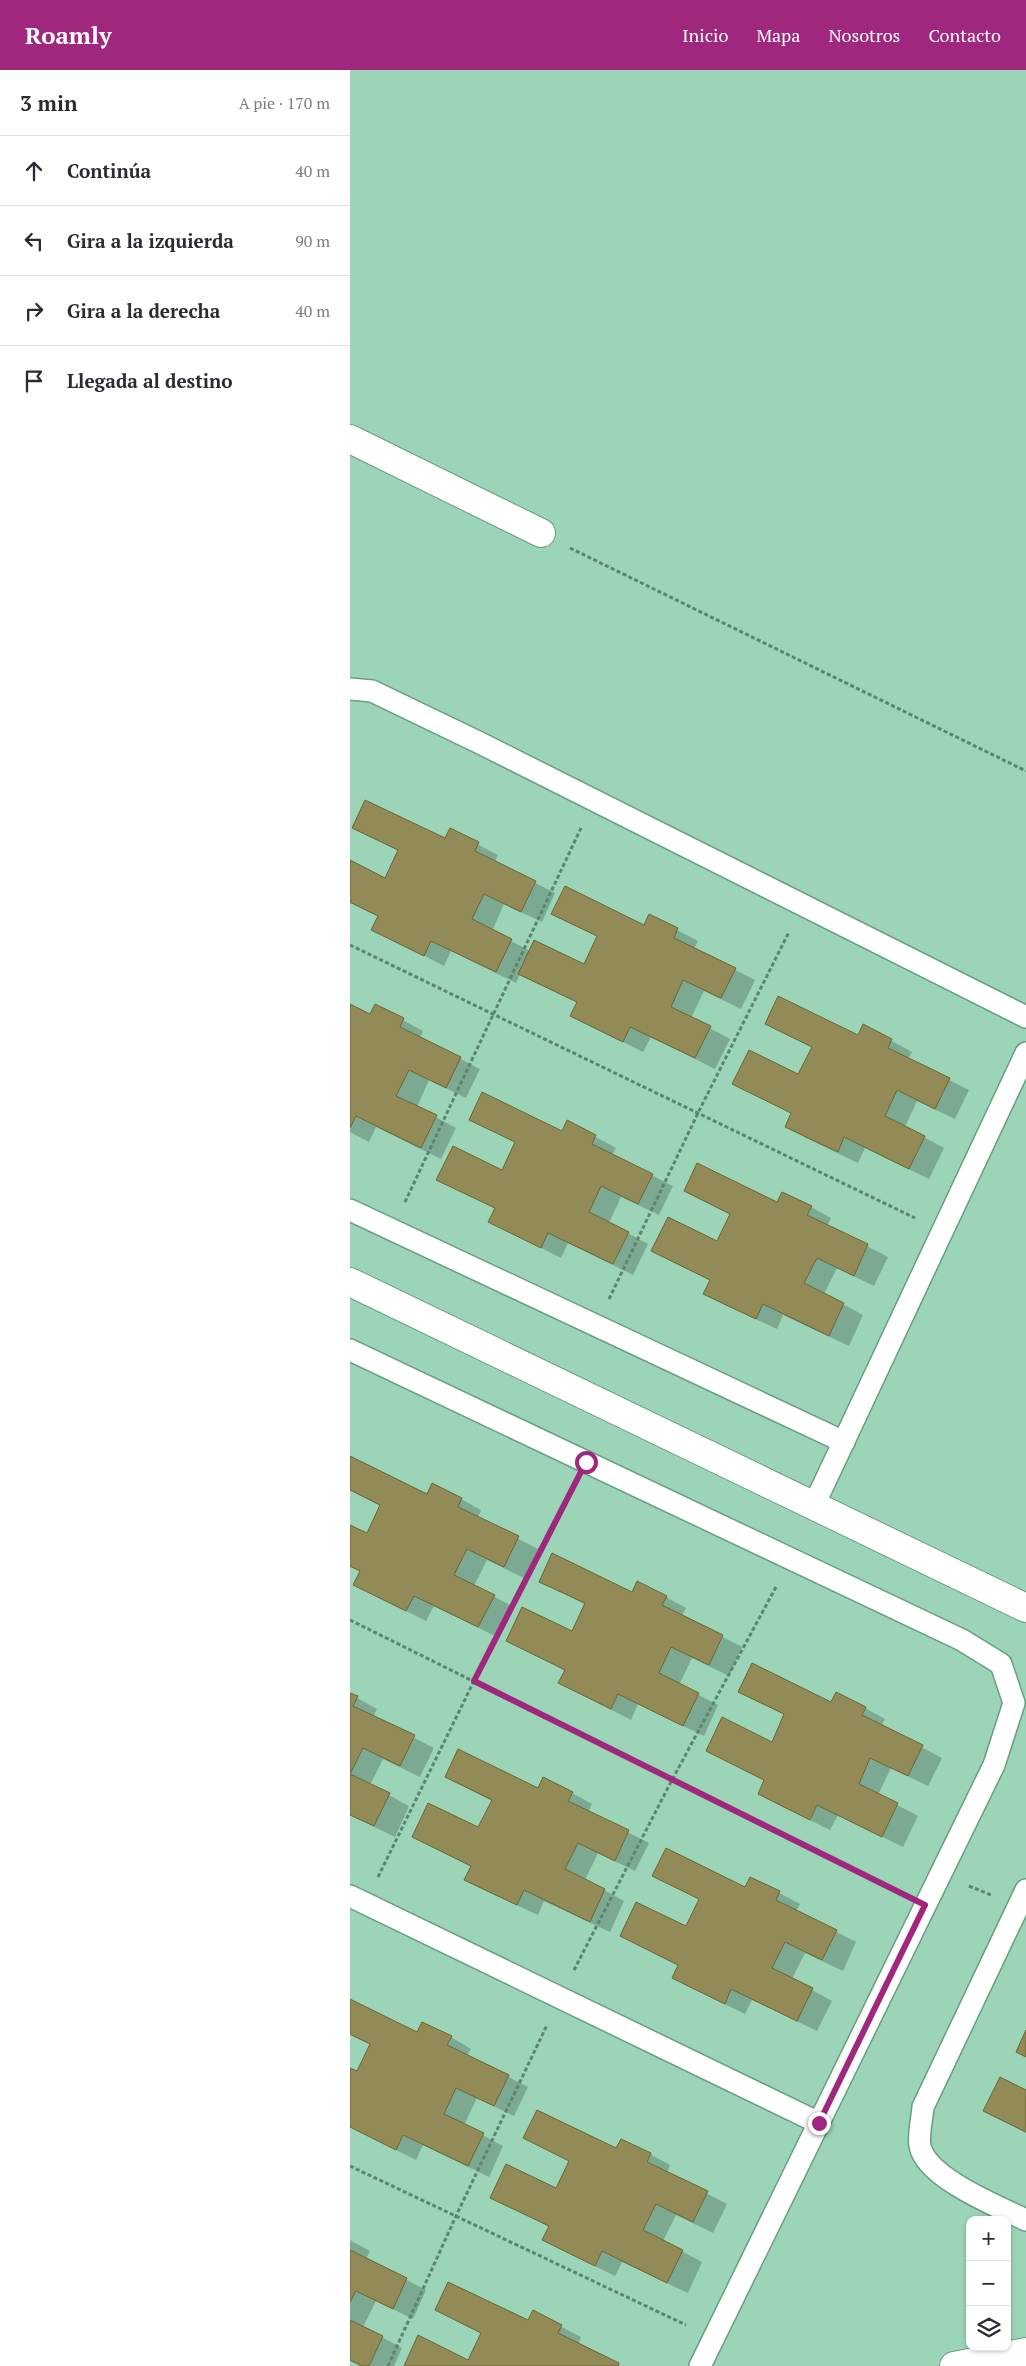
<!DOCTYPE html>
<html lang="es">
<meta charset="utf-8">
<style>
body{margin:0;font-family:"PT Serif",serif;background:#f7f7f7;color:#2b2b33}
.controls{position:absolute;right:15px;bottom:15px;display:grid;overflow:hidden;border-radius:10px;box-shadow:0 1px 4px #0004}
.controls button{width:45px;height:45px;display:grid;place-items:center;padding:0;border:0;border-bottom:1px solid #e1e1e2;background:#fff;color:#2b2b33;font:25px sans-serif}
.stop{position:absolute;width:15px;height:15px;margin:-11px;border:4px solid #a0277e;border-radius:50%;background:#fff}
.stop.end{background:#a0277e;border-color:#fff;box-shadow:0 1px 5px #0008}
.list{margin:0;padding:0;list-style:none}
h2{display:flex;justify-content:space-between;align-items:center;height:65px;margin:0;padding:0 20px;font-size:21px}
h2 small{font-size:16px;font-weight:400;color:#7c7c81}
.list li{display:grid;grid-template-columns:32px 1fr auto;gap:15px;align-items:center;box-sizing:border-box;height:70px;padding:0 20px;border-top:1px solid #e1e1e2}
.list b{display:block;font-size:19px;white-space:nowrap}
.list em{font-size:16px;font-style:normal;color:#7c7c81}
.icon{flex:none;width:28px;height:28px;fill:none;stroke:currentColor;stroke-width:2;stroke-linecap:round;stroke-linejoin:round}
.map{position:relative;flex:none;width:676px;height:2296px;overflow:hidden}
header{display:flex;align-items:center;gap:30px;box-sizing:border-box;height:70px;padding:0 25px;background:#a0277e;color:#fff}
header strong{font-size:24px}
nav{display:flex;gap:28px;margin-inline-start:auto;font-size:18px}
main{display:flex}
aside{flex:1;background:#fff}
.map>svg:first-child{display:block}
.shadow{fill:#0003}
.building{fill:#928b58;stroke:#6c6532}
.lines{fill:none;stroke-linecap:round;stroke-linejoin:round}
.lane-casing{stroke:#679e83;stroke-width:24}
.street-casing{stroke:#679e83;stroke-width:30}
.path{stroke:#5b856f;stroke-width:3;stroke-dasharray:4 2.5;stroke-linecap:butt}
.lane{stroke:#fff;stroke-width:21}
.street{stroke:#fff;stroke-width:28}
.route{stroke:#a0277e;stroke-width:6}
</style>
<header>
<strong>Roamly</strong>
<nav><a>Inicio</a><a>Mapa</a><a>Nosotros</a><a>Contacto</a></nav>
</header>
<main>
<aside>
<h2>3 min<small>A pie · 170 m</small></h2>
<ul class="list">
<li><svg class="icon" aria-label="ahead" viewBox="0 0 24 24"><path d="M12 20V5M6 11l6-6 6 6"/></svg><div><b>Continúa</b></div><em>40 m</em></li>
<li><svg class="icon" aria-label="left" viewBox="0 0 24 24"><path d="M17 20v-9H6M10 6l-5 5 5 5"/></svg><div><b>Gira a la izquierda</b></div><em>90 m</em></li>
<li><svg class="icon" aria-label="right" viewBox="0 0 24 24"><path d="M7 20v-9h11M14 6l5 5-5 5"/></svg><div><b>Gira a la derecha</b></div><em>40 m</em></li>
<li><svg class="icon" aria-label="arrive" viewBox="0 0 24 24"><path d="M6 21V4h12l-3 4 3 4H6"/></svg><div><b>Llegada al destino</b></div></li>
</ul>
</aside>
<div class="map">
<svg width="676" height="2296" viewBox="0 0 676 2296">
<rect width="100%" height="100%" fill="#9bd4b6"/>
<g class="shadow">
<polygon points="3,757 95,769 100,760 148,785 145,792 205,823 192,852 154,834 142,861 180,881 235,896 248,867 203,843 295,856 300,846 348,871 344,879 405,910 391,939 354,921 341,948 380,969 365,999 301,967 293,982 222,946 228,933 170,904 166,913 101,881 94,896 23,859 29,847 0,833 0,792 36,809 49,781"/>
<polygon points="25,935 73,961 70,968 130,999 116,1028 79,1010 67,1037 106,1058 91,1089 26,1057 19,1072 0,1062 0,936 20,946"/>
<polygon points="417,954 509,966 514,956 562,982 558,989 619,1020 605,1049 567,1031 555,1057 594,1078 579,1109 515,1078 508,1093 456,1068 436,1056 442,1044 384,1013 449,1006 463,978"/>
<polygon points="120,1049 213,1062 218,1052 266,1078 262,1085 323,1116 309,1145 271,1127 259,1153 298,1174 283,1205 218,1173 211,1188 140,1152 146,1139 88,1109 153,1102 166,1073"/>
<polygon points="335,1121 461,1137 481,1148 477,1156 538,1187 524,1216 487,1198 474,1224 513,1245 499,1276 433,1245 427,1259 375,1235 355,1223 361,1211 303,1181 368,1173 381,1145"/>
<polygon points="0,1387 78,1425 111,1429 131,1440 128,1448 188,1479 174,1508 137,1490 124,1516 164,1537 149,1568 84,1536 76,1551 5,1515 11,1502 0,1497 0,1456 18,1465 31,1436 0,1420"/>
<polygon points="190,1511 316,1527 336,1538 332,1546 392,1577 379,1606 342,1588 329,1615 368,1635 354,1666 288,1634 281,1650 210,1613 216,1601 158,1570 223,1563 236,1535"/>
<polygon points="390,1621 515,1638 535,1649 531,1656 592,1688 578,1716 541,1698 528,1725 568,1746 553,1777 488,1745 480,1760 429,1735 409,1723 415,1711 357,1681 422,1673 435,1645"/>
<polygon points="0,1624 27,1639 23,1647 84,1678 70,1707 33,1689 20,1715 59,1736 45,1767 0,1745"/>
<polygon points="97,1707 222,1723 242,1734 238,1742 299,1773 285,1801 248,1783 235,1810 274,1831 260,1862 194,1831 188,1845 136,1821 116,1809 122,1797 64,1767 129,1759 142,1731"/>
<polygon points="304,1806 396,1819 401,1808 450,1834 446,1841 506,1872 493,1901 455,1883 442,1909 482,1931 467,1961 402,1930 395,1944 343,1919 323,1908 329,1896 271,1866 336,1858 350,1830"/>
<polygon points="0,1931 67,1964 101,1967 121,1979 117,1986 178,2017 164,2046 127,2028 114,2055 153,2076 139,2107 73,2075 66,2090 0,2057 0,1999 8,2003 21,1975 0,1965"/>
<polygon points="676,2021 676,2063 635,2041"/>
<polygon points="175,2067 300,2084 320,2095 317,2103 377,2134 363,2163 326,2145 313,2171 352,2192 338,2223 272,2192 265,2206 214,2181 194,2170 200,2157 142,2128 207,2119 220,2091"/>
<polygon points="0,2170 20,2181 16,2189 76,2220 63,2249 26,2231 13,2257 52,2278 44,2296 10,2296 0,2291"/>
<polygon points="86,2240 179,2252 183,2242 231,2267 228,2275 271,2296 56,2296 119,2291 132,2264"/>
</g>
<g class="building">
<polygon points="15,730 95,768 100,758 129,772 125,781 186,811 171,842 134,824 122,849 162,869 146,902 81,871 74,886 21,860 28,846 0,832 0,790 35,808 48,780 2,758"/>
<polygon points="215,816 294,855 299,844 328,858 324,868 386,898 371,928 333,910 321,937 361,956 345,988 280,957 273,972 220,946 227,932 168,904 184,870 234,894 247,866 201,844"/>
<polygon points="428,926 508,965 513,954 542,969 538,978 600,1008 585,1039 547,1020 535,1046 575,1066 559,1099 494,1067 488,1082 435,1057 441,1043 382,1014 399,980 448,1004 462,977 415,954"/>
<polygon points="0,934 20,944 25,934 54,948 50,957 111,987 96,1018 59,1000 46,1026 87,1045 71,1078 6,1046 0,1058"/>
<polygon points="132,1022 212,1061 217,1050 246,1065 242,1074 303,1104 288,1134 251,1116 239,1142 279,1162 263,1194 198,1163 191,1178 138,1152 145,1138 86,1110 103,1076 152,1100 165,1072 119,1050"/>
<polygon points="347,1093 427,1132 432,1122 462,1136 457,1145 518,1174 504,1206 467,1188 454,1213 494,1233 479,1266 413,1234 406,1249 353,1224 360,1210 301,1181 318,1147 367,1171 380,1144 334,1121"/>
<polygon points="0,1386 77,1424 82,1413 112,1428 108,1437 169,1466 154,1497 117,1479 104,1505 145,1525 128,1557 64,1526 56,1541 3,1515 10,1501 0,1496 0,1455 17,1463 30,1435 0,1420"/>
<polygon points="202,1483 282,1522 287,1511 317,1526 312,1535 373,1565 359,1595 321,1577 309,1603 349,1623 333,1656 268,1624 261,1639 208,1613 215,1600 156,1571 172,1537 222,1561 235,1533 189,1512"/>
<polygon points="402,1593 481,1632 486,1622 516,1637 512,1645 573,1675 558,1706 520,1688 509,1714 548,1733 532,1767 467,1735 460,1750 408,1724 414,1710 356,1681 372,1647 422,1672 434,1644 388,1622"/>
<polygon points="0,1623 8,1626 3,1636 65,1665 50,1696 13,1678 0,1704"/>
<polygon points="108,1679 188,1718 193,1707 223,1722 218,1731 279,1760 265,1791 228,1773 215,1799 255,1819 240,1852 174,1820 167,1835 114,1810 121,1796 62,1767 78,1733 128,1757 142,1730 95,1707"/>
<polygon points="0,1704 40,1723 24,1756 0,1745"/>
<polygon points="316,1778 395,1817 400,1807 430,1821 426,1830 487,1860 472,1890 435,1872 422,1898 463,1918 447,1951 381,1919 375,1934 322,1908 328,1895 270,1866 286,1832 336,1856 349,1829 302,1806"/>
<polygon points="0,1929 67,1962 72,1952 102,1966 97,1975 159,2005 144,2036 106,2018 94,2044 134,2063 118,2096 53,2065 46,2080 0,2057 0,1998 7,2001 20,1974 0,1964"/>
<polygon points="676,1960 676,1987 666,1982"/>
<polygon points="650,2007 676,2020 676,2062 633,2041"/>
<polygon points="187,2040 266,2078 271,2069 301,2083 297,2092 358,2121 343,2152 306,2134 293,2160 333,2180 317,2213 252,2181 245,2196 192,2170 199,2156 140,2128 156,2094 206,2118 219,2091 173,2068"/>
<polygon points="0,2180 57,2208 43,2239 6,2221 0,2232"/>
<polygon points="98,2212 178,2250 183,2240 212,2255 208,2263 269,2293 268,2296 54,2296 68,2265 118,2290 131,2263 85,2240"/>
<polygon points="0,2250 33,2266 19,2296 12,2296 0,2290"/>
</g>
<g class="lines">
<defs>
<g id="lane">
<polyline points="0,619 22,621 130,673 676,947"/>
<polyline points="0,1140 494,1372"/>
<polyline points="0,1280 612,1570 651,1594 664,1633 644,1695 350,2296"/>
<polyline points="464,1435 676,983"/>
<path d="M676 1820 573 2037C572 2049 568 2065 570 2076 576 2108 649 2137 676 2150"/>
<polyline points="0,1826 469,2053"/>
</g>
<g id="street">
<polyline points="0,369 191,463"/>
<polyline points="0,1212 676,1538"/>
<polyline points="604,2296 676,2282"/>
</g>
</defs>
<use href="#lane" class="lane-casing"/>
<use href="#street" class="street-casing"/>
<g class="path">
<polyline points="220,478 676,701"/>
<polyline points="0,875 565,1148"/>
<polyline points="55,1132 231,758"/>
<polyline points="259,1229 348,1043 439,862"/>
<polyline points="0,1550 548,1822"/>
<polyline points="28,1807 124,1611 222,1419"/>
<polyline points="619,1816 641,1825"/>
<polyline points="224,1900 322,1710 426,1517"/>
<polyline points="0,2096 336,2255"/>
<polyline points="38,2296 106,2146 197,1955"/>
</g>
<use href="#lane" class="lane"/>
<use href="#street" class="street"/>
</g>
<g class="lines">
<polyline class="route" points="236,1392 124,1611 575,1835 469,2053"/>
</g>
</svg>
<div class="controls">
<button>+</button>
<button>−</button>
<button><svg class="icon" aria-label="layers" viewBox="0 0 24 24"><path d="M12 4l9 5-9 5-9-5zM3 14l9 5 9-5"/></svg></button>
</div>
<div class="stop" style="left:236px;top:1392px"></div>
<div class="stop end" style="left:469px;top:2053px"></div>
</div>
</main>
